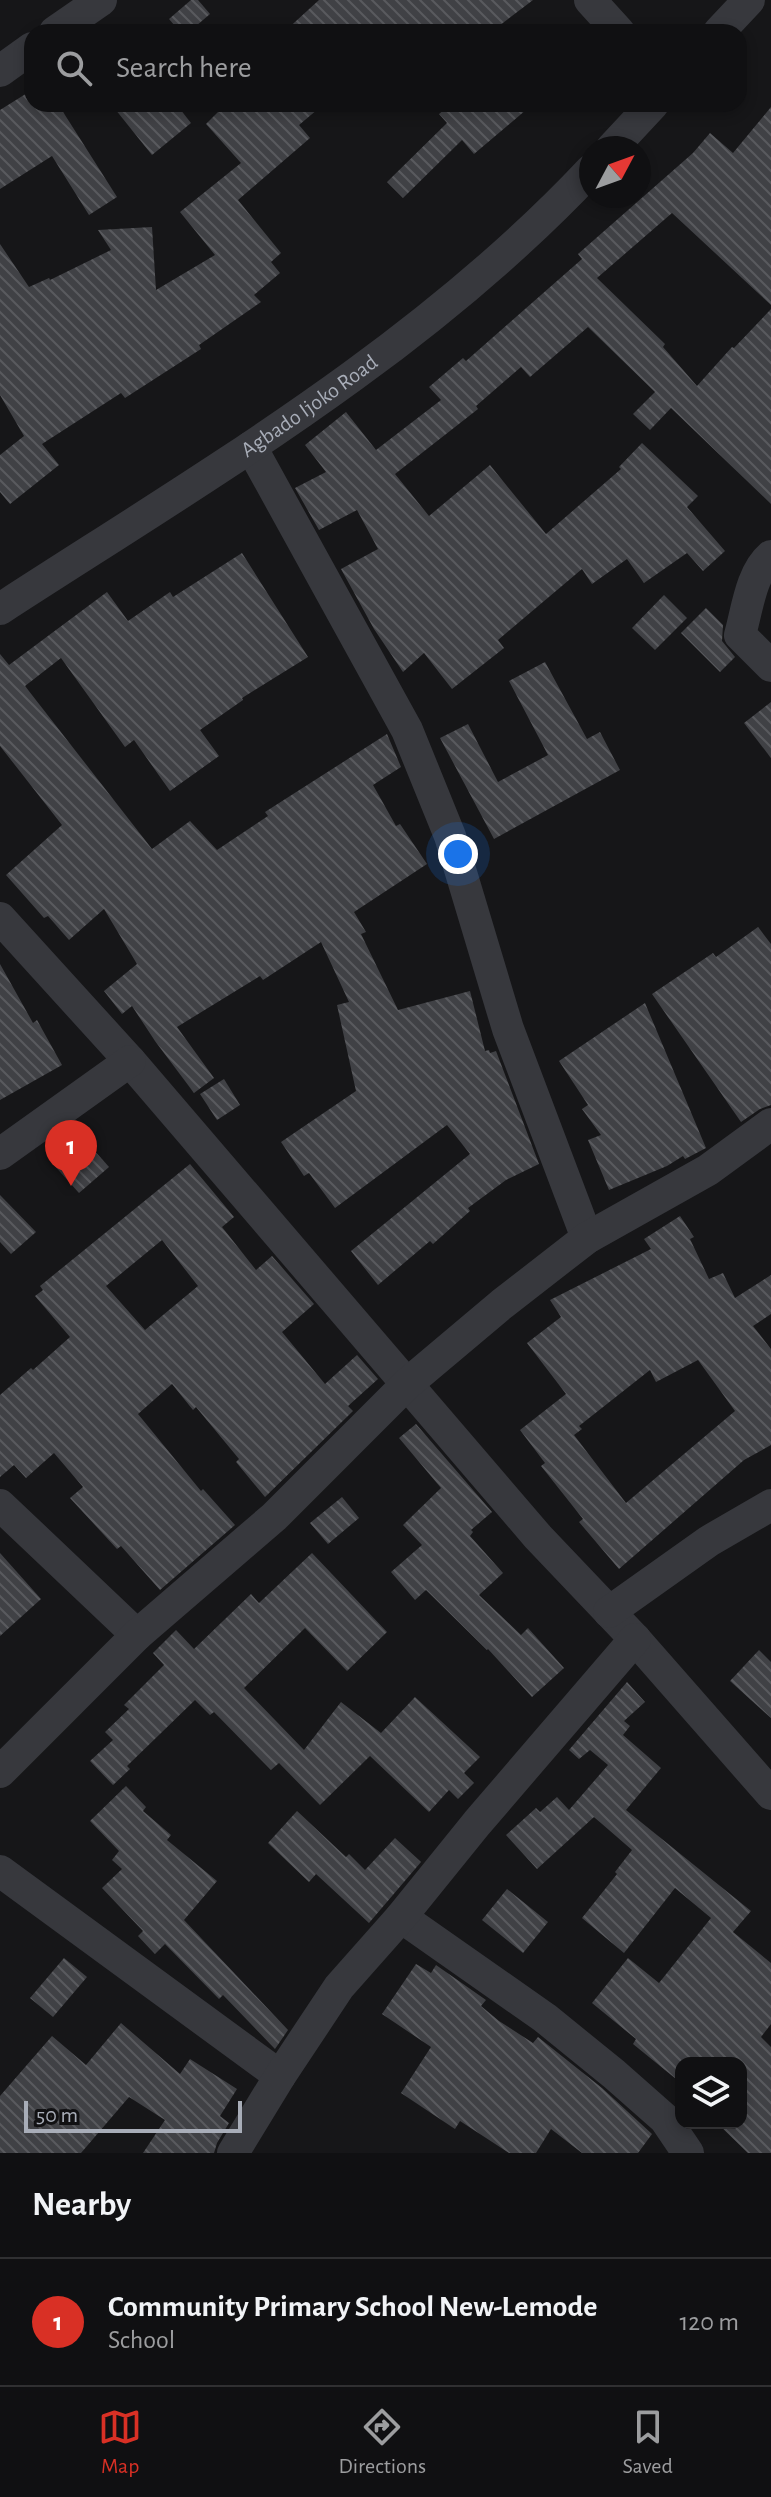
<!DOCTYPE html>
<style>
body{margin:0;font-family:"Alegreya Sans",sans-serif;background:#19191b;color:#f1f3f6}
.controls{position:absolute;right:24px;bottom:24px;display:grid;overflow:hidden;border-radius:16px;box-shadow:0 4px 12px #0003}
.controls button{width:72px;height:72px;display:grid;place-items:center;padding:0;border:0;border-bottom:2px solid #303032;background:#101012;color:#f1f3f6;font:40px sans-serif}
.compass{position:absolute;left:579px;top:136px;width:72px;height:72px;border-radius:50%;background:#101012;box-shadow:0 4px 12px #0003;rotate:49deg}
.scale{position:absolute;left:24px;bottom:20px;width:218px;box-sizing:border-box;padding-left:8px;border:4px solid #a8adb8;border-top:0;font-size:22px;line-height:28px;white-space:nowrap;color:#a8adb8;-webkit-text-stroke:6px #111113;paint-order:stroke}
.you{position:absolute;left:458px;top:854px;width:28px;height:28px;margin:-20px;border:6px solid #fff;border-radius:50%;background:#1a73e8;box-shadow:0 0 0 12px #1a73e833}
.badge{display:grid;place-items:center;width:52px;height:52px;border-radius:50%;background:#d93025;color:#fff;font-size:26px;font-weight:700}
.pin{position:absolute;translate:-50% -66px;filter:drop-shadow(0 2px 4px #0008)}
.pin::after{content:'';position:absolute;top:42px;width:28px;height:24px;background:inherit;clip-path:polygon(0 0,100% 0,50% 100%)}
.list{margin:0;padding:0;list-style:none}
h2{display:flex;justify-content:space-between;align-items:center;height:104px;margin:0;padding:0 32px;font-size:34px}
h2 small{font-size:26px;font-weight:400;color:#9c9d9f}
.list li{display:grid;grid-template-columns:52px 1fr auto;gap:24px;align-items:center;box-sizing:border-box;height:128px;padding:0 32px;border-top:2px solid #303032}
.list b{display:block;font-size:30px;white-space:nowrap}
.list p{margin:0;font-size:26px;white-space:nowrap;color:#9c9d9f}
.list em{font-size:26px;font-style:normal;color:#9c9d9f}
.icon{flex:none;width:44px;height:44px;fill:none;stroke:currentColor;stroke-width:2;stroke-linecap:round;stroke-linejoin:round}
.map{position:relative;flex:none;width:771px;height:2153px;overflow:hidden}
.search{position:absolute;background:#101012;box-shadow:0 4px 12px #0003;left:24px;right:24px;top:24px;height:88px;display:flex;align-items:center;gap:20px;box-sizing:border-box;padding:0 28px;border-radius:24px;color:#9c9d9f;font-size:30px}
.sheet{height:232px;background:#101012}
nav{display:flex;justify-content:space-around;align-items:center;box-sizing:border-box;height:112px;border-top:2px solid #303032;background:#101012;font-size:22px;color:#9c9d9f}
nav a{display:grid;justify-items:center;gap:4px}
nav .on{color:#d93025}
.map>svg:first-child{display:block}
.building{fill:url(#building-back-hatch);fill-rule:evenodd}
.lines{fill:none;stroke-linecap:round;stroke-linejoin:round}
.minor{stroke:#37383d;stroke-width:32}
.labels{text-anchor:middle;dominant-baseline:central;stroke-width:6;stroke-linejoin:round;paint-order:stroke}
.street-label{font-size:22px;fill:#a8adb8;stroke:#111113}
</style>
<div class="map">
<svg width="771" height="2153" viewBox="0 0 771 2153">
<defs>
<pattern id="building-back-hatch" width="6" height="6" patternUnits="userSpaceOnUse" patternTransform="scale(2)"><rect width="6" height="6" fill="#404145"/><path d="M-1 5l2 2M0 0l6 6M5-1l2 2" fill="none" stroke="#595a5e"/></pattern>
</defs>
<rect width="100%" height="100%" fill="#161618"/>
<g class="building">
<polygon points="191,0 198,0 210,14 189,32 180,32 169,19"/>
<polygon points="319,0 533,0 491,32 284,32"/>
<polygon points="32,90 32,104 58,104 117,197 89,215 52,156 0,189 0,110"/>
<polygon points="111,104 176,104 191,123 152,155"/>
<polygon points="226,104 324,104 299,125 310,138 238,200 281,253 271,262 280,273 254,295 261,302 199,345 201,349 125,398 121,393 42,444 59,465 10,504 0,492 0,455 24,436 0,395 0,244 29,287 49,278 50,280 111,250 98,230 152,227 156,290 215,255 180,212 241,163 206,124"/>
<polygon points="451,104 533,104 474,154 462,140 403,198 387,182 447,123 439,114"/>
<polygon points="771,107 771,305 672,213 597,278 665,344 663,347 697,386 732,347 734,348 771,309 771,504 671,408 650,430 633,414 655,392 588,327 530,377 521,367 476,406 478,409 395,474 429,516 490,465 546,534 621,469 619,467 642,443 698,496 687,507 725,551 703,571 687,553 644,583 627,559 592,584 582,569 498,640 504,648 452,689 424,653 403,672 374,629 341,569 378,549 357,510 319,530 295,488 326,472 305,445 346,412 376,450 441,400 429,387 463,358 466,361 582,259 578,254 693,153 710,133 733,153"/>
<polygon points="242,553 308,657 242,698 243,700 200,730 219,756 170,791 134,740 125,747 61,658 25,686 152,849 190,821 217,850 268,816 265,812 387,734 401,767 373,785 396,826 400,824 427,864 354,912 366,932 361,934 398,1010 470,991 485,1051 489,1050 490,1053 496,1051 539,1164 506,1180 468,1208 470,1211 433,1244 430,1241 378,1285 351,1251 470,1154 447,1125 335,1208 309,1173 304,1176 281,1142 356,1091 337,1005 349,1002 321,942 263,980 260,976 177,1027 214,1078 194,1093 155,1041 132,1006 122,1014 104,991 137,964 104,909 69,940 48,916 44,918 6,875 62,825 0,746 0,654 9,665 107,592 128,621 170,592 173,597"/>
<polygon points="664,595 687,618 655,650 632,628"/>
<polygon points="706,608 723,625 722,641 735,657 720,672 681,633"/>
<polygon points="545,662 587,739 600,732 620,770 494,839 440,738 468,724 498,782 548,755 509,681"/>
<polygon points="771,702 771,758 744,723"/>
<polygon points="758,927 771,944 771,1105 760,1109 741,1122 652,994 713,953 716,957"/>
<polygon points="0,964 33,1023 37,1020 62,1065 0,1100"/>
<polygon points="645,1003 706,1148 685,1159 683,1156 667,1166 609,1190 588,1140 601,1135 582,1109 588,1105 559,1061"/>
<polygon points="224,1079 240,1105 217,1120 200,1094"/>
<polygon points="83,1138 109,1167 79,1193 53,1164"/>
<path d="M190 1164 234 1217 222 1227 256 1270 272 1256 314 1304 282 1332 325 1384 357 1355 378 1379 348 1406 353 1411 265 1497 236 1462 239 1459 196 1407 193 1410 172 1384 138 1414 201 1491 203 1489 235 1525 160 1590 121 1546 117 1549 70 1498 83 1487 54 1453 26 1478 14 1465 0 1477V1395L31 1368 33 1370 70 1337 35 1296 43 1290 40 1286ZM162 1240 198 1286 145 1330 106 1286Z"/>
<polygon points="0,1195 36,1232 11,1254 0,1242"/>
<path d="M680 1216 694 1237 690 1239 709 1279 723 1273 735 1298 771 1275V1314L753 1326 771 1349V1445L744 1460 619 1569 579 1522 583 1519 541 1466 545 1463 520 1430 566 1394 527 1343 561 1317 550 1300 651 1249 644 1239ZM698 1360 735 1411 626 1503 574 1435 582 1429 579 1426 650 1370 656 1382Z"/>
<polygon points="416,1424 492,1512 471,1530 473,1532 470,1536 503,1573 479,1595 521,1635 528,1628 564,1668 532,1697 488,1649 487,1650 426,1590 415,1600 391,1572 422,1545 403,1525 441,1488 399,1438"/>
<polygon points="342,1497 359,1518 328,1544 310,1523"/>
<polygon points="0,1553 41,1599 0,1636"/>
<polygon points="312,1553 387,1632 347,1671 305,1628 244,1688 304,1750 341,1702 381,1733 415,1697 480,1757 464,1773 474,1783 458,1799 449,1790 429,1812 370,1756 320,1805 279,1763 271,1770 214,1712 210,1715 195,1700 127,1766 130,1769 113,1785 90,1761 113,1740 105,1732 129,1709 124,1705 164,1665 153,1653 176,1630 194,1649 251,1594 259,1603"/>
<polygon points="759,1650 771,1662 771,1718 730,1681"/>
<polygon points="627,1682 645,1702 624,1721 630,1726 623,1735 661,1768 626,1810 751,1911 733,1932 771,1963 771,2024 761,2037 771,2047 771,2153 748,2153 717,2123 741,2123 741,2063 681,2063 681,2083 633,2044 636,2039 592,2003 628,1958 659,1983 711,1918 675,1888 624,1953 582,1918 617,1874 615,1872 632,1850 594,1817 537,1869 506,1835 536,1808 540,1812 557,1797 569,1810 608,1765 590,1750 579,1759 569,1750"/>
<polygon points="126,1786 146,1807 143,1811 171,1835 167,1840 217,1881 184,1920 288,2030 275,2049 223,1995 219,1999 165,1944 155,1954 138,1936 143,1931 102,1888 122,1869 112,1860 119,1851 90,1821"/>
<polygon points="297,1811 346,1857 349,1854 365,1870 395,1838 421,1862 369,1923 316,1874 309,1882 268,1843"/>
<polygon points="507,1889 548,1922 523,1953 482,1920"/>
<polygon points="64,1958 87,1977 53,2017 30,1998"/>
<polygon points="416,1964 431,1973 436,1965 486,2000 481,2006 499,2021 533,2043 538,2037 602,2088 652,2134 638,2153 582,2153 551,2129 536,2153 509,2153 460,2121 455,2129 401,2093 431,2047 382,2014"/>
<polygon points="121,2023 180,2074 190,2059 237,2089 220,2116 229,2123 217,2143 214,2153 143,2153 165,2120 129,2097 81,2153 0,2153 0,2096 52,2036 86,2065"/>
</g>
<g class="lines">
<g class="minor">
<polyline points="590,0 619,32"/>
<polyline points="55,32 101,0"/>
<polyline points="719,32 749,0"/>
<polyline points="0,71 32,48"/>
<polyline points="612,148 653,104"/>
<polyline points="251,447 407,730 450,836 508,1029 587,1238"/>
<path d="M771 556C751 573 747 610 740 635L771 666"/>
<path id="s1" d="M0 609C205 476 422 350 591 170"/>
<polyline points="0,918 130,1061 538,1537 635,1639 771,1794"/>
<polyline points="0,1154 130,1061"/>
<polyline points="0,1505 137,1635"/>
<polyline points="609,1612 709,1541 771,1505"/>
<polyline points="0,1772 137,1635 274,1517 407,1384 502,1304 587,1238 708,1170 771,1124"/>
<polyline points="0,1871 280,2076"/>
<polyline points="401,1917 545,2018 614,2074 665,2119 688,2153"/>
<polyline points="233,2153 280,2076 339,1987 401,1917 477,1823 635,1639"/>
</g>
</g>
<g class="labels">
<g class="street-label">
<text stroke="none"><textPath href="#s1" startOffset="370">Agbado Ijoko Road</textPath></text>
</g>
</g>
</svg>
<div class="controls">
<button><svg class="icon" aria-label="layers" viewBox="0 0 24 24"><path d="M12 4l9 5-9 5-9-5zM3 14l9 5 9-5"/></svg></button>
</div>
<svg class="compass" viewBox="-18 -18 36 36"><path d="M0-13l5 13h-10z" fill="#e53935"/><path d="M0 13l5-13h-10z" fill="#9c9d9f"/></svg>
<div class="scale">50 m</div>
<div class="you"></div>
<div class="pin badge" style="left:71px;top:1186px">1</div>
<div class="search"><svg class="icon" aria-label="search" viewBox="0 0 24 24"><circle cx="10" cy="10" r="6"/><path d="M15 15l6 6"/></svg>Search here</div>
</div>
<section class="sheet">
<h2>Nearby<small></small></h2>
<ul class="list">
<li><span class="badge">1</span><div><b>Community Primary School New-Lemode</b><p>School</p></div><em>120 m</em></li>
</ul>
</section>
<nav>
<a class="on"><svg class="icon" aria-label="map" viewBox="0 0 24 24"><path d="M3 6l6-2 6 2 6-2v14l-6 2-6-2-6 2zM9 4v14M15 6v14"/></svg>Map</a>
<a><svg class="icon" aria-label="directions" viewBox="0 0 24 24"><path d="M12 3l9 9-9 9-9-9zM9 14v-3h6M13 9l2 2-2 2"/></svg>Directions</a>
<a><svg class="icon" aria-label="saved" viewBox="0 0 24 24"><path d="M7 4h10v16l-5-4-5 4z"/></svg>Saved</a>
</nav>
